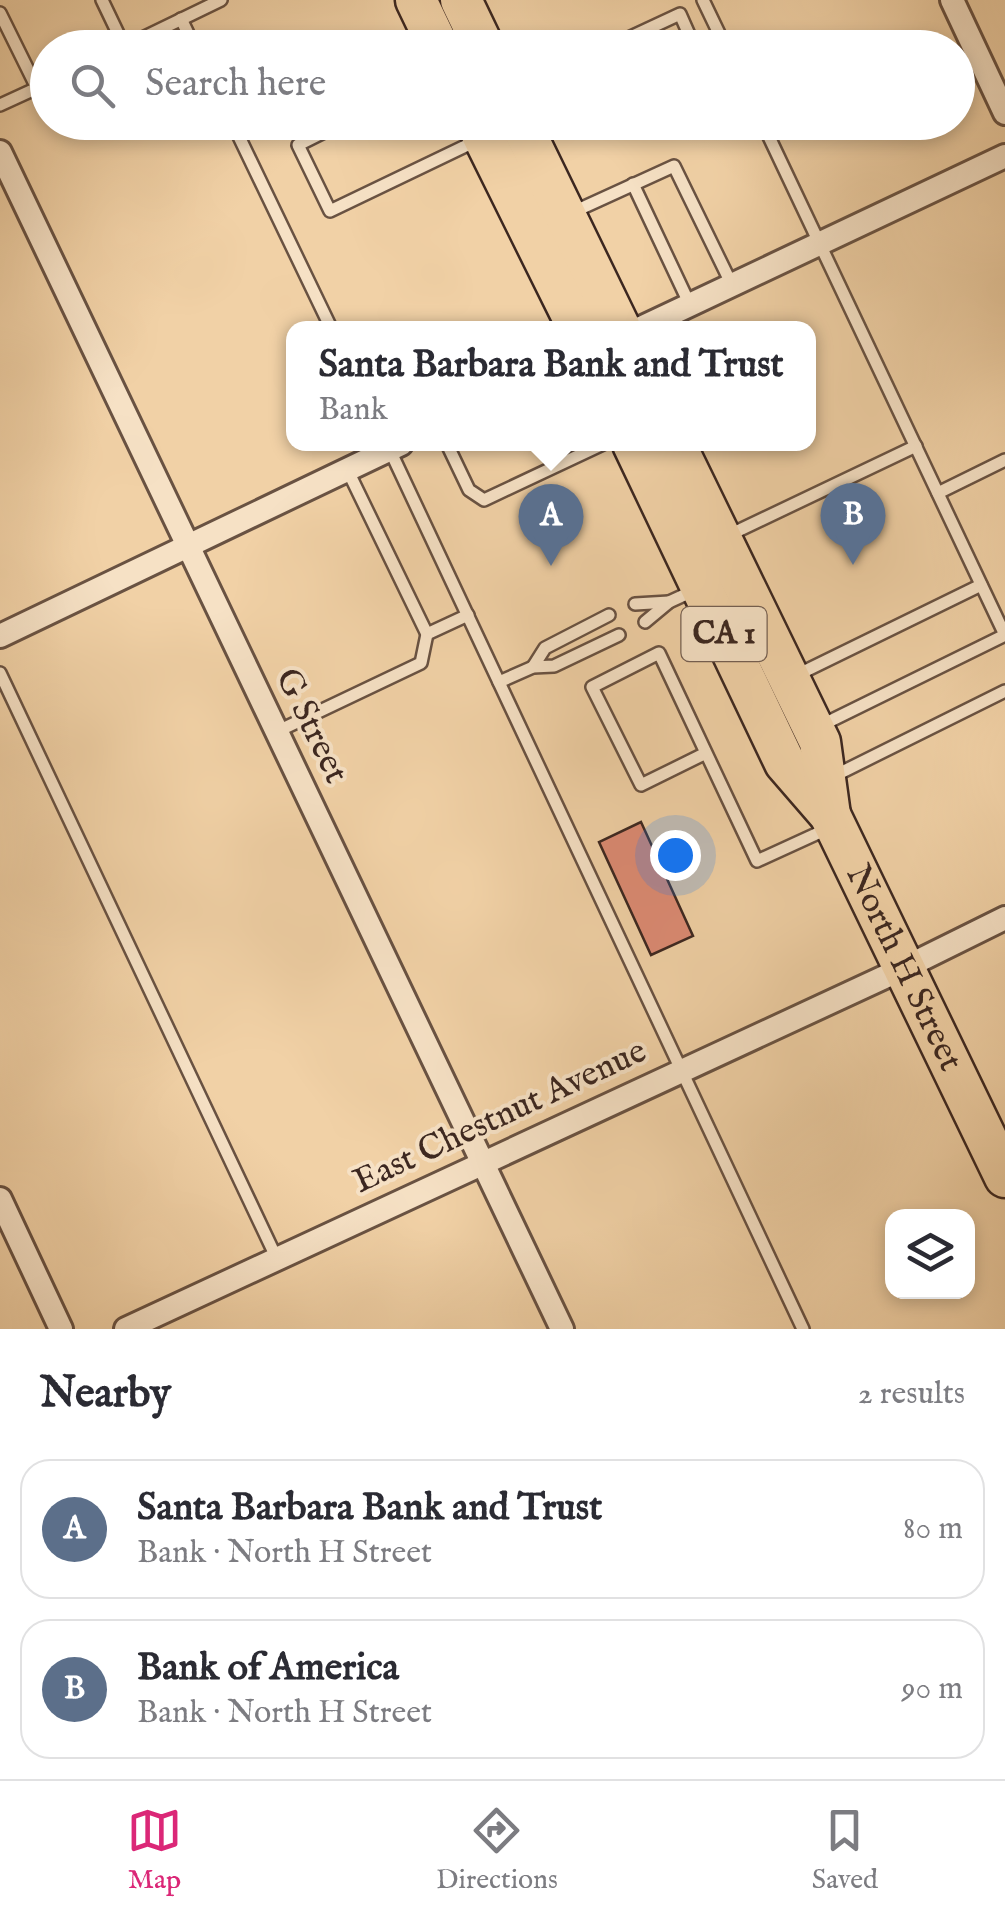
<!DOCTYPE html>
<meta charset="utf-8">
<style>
body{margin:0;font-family:"IM FELL English",serif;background:#f7f7f7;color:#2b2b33}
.controls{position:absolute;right:30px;bottom:30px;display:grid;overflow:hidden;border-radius:20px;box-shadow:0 5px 15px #0003}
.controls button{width:90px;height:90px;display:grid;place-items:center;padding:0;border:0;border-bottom:2px solid #e1e1e2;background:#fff;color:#2b2b33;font:50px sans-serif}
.you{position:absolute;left:675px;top:855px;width:35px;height:35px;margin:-25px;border:8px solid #fff;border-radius:50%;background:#1a73e8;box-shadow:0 0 0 15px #1a73e833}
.badge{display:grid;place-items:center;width:65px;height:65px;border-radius:50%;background:#db2777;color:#fff;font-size:32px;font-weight:700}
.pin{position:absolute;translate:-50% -82px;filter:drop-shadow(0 2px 5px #0008)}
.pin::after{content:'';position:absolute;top:52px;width:35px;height:30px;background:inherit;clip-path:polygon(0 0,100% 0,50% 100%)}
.popup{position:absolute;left:286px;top:321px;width:530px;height:130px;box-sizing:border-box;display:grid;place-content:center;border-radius:20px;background:#fff;filter:drop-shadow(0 2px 8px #0005);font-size:32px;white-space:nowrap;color:#7c7c81}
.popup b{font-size:38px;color:#2b2b33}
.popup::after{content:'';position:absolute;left:50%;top:100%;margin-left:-20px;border:20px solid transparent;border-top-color:#fff}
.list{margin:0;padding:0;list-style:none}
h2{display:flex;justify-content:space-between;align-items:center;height:130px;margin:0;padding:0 40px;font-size:42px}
h2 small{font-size:32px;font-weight:400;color:#7c7c81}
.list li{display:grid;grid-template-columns:65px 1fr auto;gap:30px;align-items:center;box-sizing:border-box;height:140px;margin:0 20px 20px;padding:0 20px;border:2px solid #e1e1e2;border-radius:30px}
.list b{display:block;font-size:38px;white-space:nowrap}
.list p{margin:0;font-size:32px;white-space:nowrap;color:#7c7c81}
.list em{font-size:32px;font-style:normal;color:#7c7c81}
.icon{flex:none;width:55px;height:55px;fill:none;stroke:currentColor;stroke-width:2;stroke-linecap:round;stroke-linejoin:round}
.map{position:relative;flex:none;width:1005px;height:1329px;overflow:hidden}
.search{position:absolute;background:#fff;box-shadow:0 5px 15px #0003;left:30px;right:30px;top:30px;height:110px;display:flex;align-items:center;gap:25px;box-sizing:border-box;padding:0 35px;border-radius:55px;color:#7c7c81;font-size:38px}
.sheet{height:450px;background:#fff}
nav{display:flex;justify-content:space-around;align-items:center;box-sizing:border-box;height:140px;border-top:2px solid #e1e1e2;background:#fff;font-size:28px;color:#7c7c81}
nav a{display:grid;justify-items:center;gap:5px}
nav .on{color:#db2777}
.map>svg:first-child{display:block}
.building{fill:#dd8b74;stroke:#3c2720;stroke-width:2.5}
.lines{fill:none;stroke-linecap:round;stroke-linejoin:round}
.lane-casing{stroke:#695242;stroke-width:16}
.street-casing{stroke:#695242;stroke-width:28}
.highway-casing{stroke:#3c2720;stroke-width:45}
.lane{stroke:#f6e1c5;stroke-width:11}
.street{stroke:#f6e1c5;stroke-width:22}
.highway{stroke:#f1d1a6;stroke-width:40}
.labels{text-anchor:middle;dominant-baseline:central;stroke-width:8;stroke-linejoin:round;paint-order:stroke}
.shield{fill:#f6e1c5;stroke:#745f52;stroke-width:2.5}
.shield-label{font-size:32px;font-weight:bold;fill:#3c2720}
.street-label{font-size:35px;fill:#3c2720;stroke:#f6e1c5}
</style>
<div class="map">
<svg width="1005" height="1329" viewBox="0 0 1005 1329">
<rect width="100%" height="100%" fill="#f1d1a6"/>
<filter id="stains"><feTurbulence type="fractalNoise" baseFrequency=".002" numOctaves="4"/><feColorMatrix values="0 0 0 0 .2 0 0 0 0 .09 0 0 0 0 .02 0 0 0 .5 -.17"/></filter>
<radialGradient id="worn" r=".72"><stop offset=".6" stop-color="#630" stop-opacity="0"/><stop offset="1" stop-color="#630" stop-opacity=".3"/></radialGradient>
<polygon class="building" points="641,822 693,936 651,955 599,842"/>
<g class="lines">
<defs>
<g id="lane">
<polyline points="102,0 124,46"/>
<polyline points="703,0 726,48"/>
<polyline points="0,13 37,88"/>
<polyline points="181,19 195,48"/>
<polyline points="122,48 221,0"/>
<polyline points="607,48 680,14 695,48"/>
<polyline points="0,105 48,83"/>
<polyline points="232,122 331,328"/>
<polyline points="344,122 298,145 330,211 480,139"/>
<polyline points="762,122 1005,635"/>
<polyline points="529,131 549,122"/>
<polyline points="633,184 690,305"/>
<polyline points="571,213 674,166 732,285"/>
<polyline points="447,444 469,490 484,500 603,444"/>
<polyline points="388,446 803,1329"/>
<polyline points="347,469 427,634 468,615"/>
<polyline points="938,493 1005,460"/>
<polyline points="725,537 916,446"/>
<polyline points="635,604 669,602"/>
<polyline points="645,622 669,602 693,591"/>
<polyline points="533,667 545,648 609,615"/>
<polyline points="0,673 277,1259"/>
<polyline points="797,675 981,585"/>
<polyline points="499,682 533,667 554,666 619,635"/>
<polyline points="820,726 1005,635"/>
<polyline points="276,732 421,663 427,634"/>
<polyline points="706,753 641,785 592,687 659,653 757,861 827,829"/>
<polyline points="834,776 1005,691"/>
</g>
<g id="street">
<polyline points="952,0 1005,113"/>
<polyline points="0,152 562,1329"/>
<polyline points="641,328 1005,156"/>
<polyline points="0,636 401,444"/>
<polyline points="0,1199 61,1329"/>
<polyline points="126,1329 904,968 1005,918"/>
</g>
<g id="highway">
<polyline points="416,0 439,48"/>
<polyline points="461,0 484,48"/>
<polyline points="476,122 578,328"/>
<polyline points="520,122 620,328"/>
<path id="s1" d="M633 444 785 763 830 815 1005 1177"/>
<polyline points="675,444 820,742 830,815"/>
</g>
</defs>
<use href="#lane" class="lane-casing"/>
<use href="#street" class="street-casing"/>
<use href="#highway" class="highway-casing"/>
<use href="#lane" class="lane"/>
<use href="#street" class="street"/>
<use href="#highway" class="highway"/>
</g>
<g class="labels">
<rect class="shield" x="681.5" y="607" width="85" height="54" rx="8"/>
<g class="shield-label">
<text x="724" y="634">CA 1</text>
</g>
<g class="street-label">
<text transform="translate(311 726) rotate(64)">G Street</text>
<text stroke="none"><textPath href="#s1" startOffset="592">North H Street</textPath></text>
<text transform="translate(500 1117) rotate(-25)">East Chestnut Avenue</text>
</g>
</g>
<rect width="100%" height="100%" filter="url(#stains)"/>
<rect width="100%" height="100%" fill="url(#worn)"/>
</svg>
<div class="controls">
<button><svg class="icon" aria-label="layers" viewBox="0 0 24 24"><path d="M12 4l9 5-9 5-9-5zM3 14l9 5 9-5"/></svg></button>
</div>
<div class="you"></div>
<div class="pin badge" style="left:551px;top:566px;background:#5c6f8a">A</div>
<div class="popup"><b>Santa Barbara Bank and Trust</b>Bank</div>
<div class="pin badge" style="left:853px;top:565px;background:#5c6f8a">B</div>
<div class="search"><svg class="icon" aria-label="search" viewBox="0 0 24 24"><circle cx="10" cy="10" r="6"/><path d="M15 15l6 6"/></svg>Search here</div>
</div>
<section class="sheet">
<h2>Nearby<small>2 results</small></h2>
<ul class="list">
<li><span class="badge" style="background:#5c6f8a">A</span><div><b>Santa Barbara Bank and Trust</b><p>Bank · North H Street</p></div><em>80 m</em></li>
<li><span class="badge" style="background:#5c6f8a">B</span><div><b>Bank of America</b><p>Bank · North H Street</p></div><em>90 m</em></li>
</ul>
</section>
<nav>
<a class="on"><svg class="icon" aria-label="map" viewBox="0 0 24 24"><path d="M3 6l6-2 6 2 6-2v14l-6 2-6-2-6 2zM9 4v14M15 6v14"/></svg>Map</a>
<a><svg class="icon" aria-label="directions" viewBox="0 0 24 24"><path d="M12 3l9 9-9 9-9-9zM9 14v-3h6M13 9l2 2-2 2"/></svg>Directions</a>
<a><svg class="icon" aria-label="saved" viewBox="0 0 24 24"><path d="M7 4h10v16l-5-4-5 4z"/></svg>Saved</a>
</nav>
